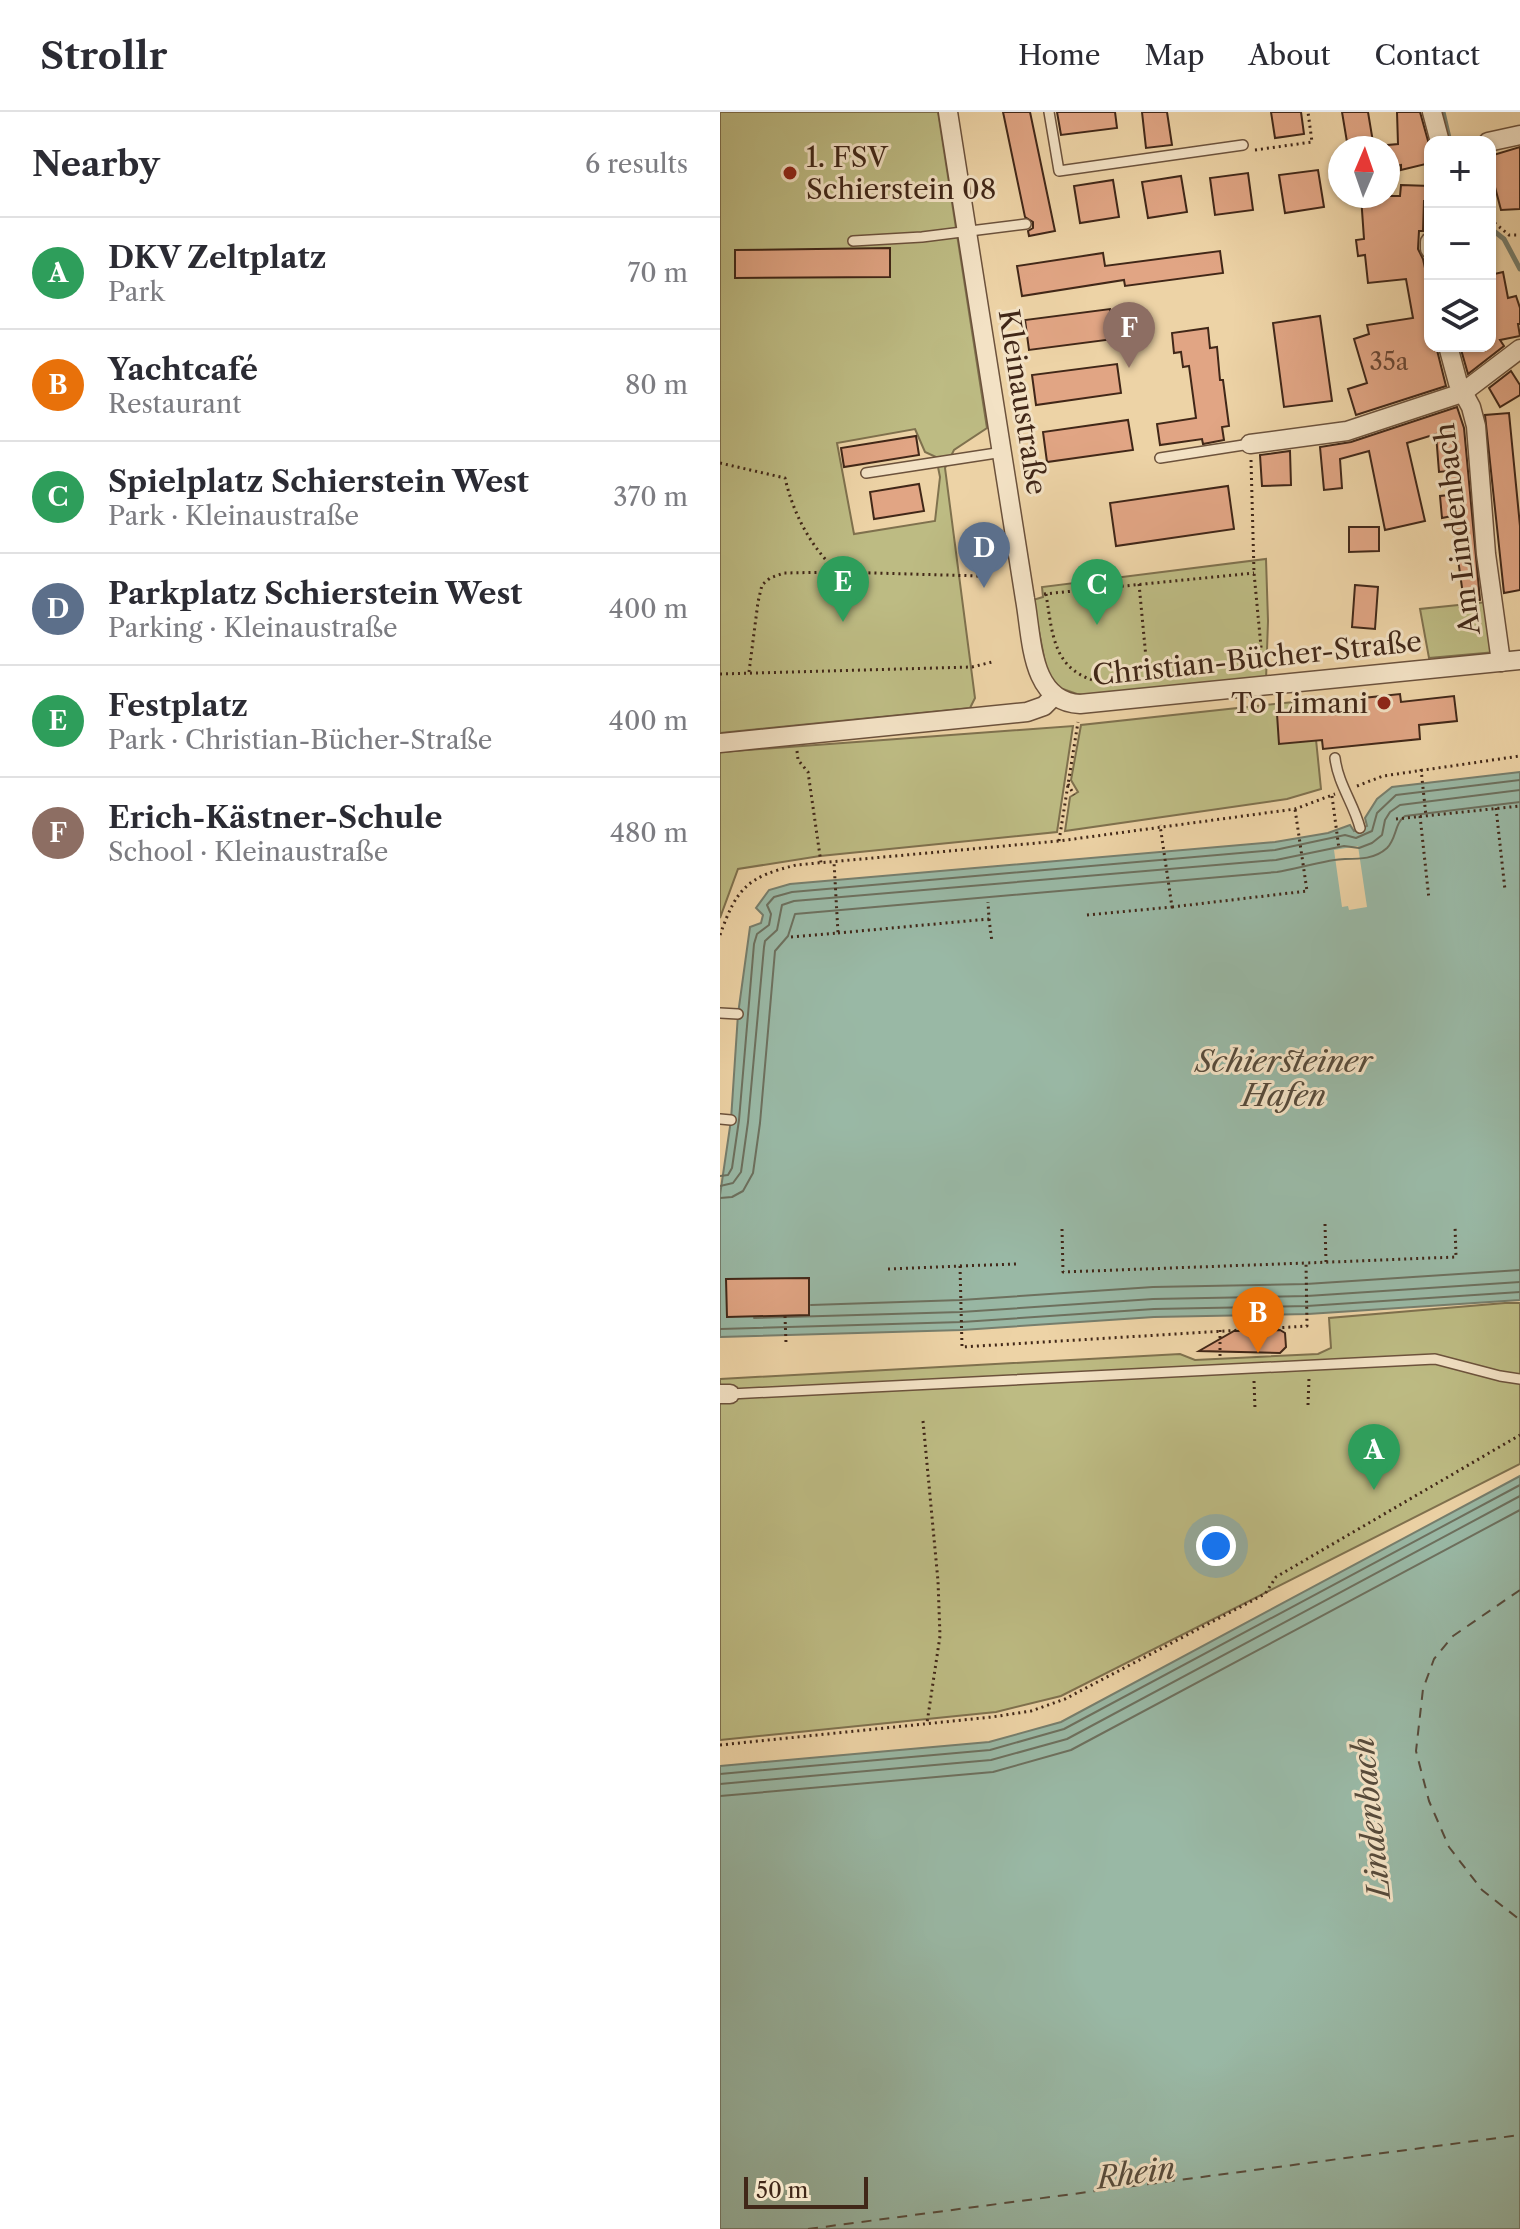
<!DOCTYPE html>
<meta charset="utf-8">
<style>
body{margin:0;font-family:"Libre Caslon Text",serif;background:#f2f2f3;color:#2b2b33}
.controls{position:absolute;right:24px;top:24px;display:grid;overflow:hidden;border-radius:16px;box-shadow:0 2px 6px #0004}
.controls button{width:72px;height:72px;display:grid;place-items:center;padding:0;border:0;border-bottom:2px solid #e1e1e2;background:#fff;color:#2b2b33;font:40px sans-serif}
.compass{position:absolute;left:608px;top:24px;width:72px;height:72px;border-radius:50%;background:#fff;box-shadow:0 2px 6px #0004;rotate:2deg}
.scale{position:absolute;left:24px;bottom:20px;width:124px;box-sizing:border-box;padding-left:8px;border:4px solid #412718;border-top:0;font-size:22px;line-height:28px;white-space:nowrap;color:#412718;-webkit-text-stroke:6px #f3e2c5;paint-order:stroke}
.you{position:absolute;left:496px;top:1434px;width:28px;height:28px;margin:-20px;border:6px solid #fff;border-radius:50%;background:#1a73e8;box-shadow:0 0 0 12px #1a73e833}
.badge{display:grid;place-items:center;width:52px;height:52px;border-radius:50%;background:#8f2418;color:#fff;font-size:26px;font-weight:700}
.pin{position:absolute;translate:-50% -66px;filter:drop-shadow(0 2px 4px #0008)}
.pin::after{content:'';position:absolute;top:42px;width:28px;height:24px;background:inherit;clip-path:polygon(0 0,100% 0,50% 100%)}
.list{margin:0;padding:0;list-style:none}
h2{display:flex;justify-content:space-between;align-items:center;height:104px;margin:0;padding:0 32px;font-size:34px}
h2 small{font-size:26px;font-weight:400;color:#7c7c81}
.list li{display:grid;grid-template-columns:52px 1fr auto;gap:24px;align-items:center;box-sizing:border-box;height:112px;padding:0 32px;border-top:2px solid #e1e1e2}
.list b{display:block;font-size:30px;white-space:nowrap}
.list p{margin:0;font-size:26px;white-space:nowrap;color:#7c7c81}
.list em{font-size:26px;font-style:normal;color:#7c7c81}
.icon{flex:none;width:44px;height:44px;fill:none;stroke:currentColor;stroke-width:2;stroke-linecap:round;stroke-linejoin:round}
.map{position:relative;flex:none;width:800px;height:2117px;overflow:hidden}
header{display:flex;align-items:center;gap:48px;box-sizing:border-box;height:112px;padding:0 40px;background:#fff;border-bottom:2px solid #e1e1e2}
header strong{font-size:38px}
nav{display:flex;gap:44px;margin-inline-start:auto;font-size:28px}
main{display:flex}
aside{flex:1;background:#fff}
.map>svg:first-child{display:block}
.green{fill:#bdbb83;stroke:#7f714e;stroke-width:2;fill-rule:evenodd}
.water{fill:#99b8a5;stroke:#767e6d;stroke-width:2}
.pier{fill:#edd3a6}
.lines{fill:none;stroke-linecap:round;stroke-linejoin:round}
.shore{stroke:#6d705e;stroke-width:2}
.stream{stroke:#767e6d;stroke-width:5}
.ferry{stroke:#574b3b;stroke-width:2;stroke-dasharray:10 8;stroke-linecap:butt}
.building{fill:#e1a584;stroke:#412718;stroke-width:2}
.lane-casing{stroke:#6c523c;stroke-width:12}
.street-casing{stroke:#6c523c;stroke-width:21}
.path{stroke:#412718;stroke-width:3;stroke-dasharray:2 4;stroke-linecap:butt}
.lane{stroke:#f3e2c5;stroke-width:9}
.street{stroke:#f3e2c5;stroke-width:18}
.poi-dot{fill:#8f2418;stroke:#f3e2c5;stroke-width:3}
.labels{text-anchor:middle;dominant-baseline:central;stroke-width:6;stroke-linejoin:round;paint-order:stroke}
.number-label{font-size:24px;fill:#694633}
.poi-label{font-size:28px;fill:#412718;stroke:#f3e2c5;text-anchor:start}
.street-label{font-size:28px;fill:#412718;stroke:#f3e2c5}
.water-label{font-size:30px;font-style:italic;fill:#574b3b;stroke:#f3e2c5}
</style>
<header>
<strong>Strollr</strong>
<nav><a>Home</a><a>Map</a><a>About</a><a>Contact</a></nav>
</header>
<main>
<aside>
<h2>Nearby<small>6 results</small></h2>
<ul class="list">
<li><span class="badge" style="background:#2e9e5b">A</span><div><b>DKV Zeltplatz</b><p>Park</p></div><em>70 m</em></li>
<li><span class="badge" style="background:#e8710a">B</span><div><b>Yachtcafé</b><p>Restaurant</p></div><em>80 m</em></li>
<li><span class="badge" style="background:#2e9e5b">C</span><div><b>Spielplatz Schierstein West</b><p>Park · Kleinaustraße</p></div><em>370 m</em></li>
<li><span class="badge" style="background:#5c6f8a">D</span><div><b>Parkplatz Schierstein West</b><p>Parking · Kleinaustraße</p></div><em>400 m</em></li>
<li><span class="badge" style="background:#2e9e5b">E</span><div><b>Festplatz</b><p>Park · Christian-Bücher-Straße</p></div><em>400 m</em></li>
<li><span class="badge" style="background:#8d6e63">F</span><div><b>Erich-Kästner-Schule</b><p>School · Kleinaustraße</p></div><em>480 m</em></li>
</ul>
</aside>
<div class="map">
<svg width="800" height="2117" viewBox="0 0 800 2117">
<rect width="100%" height="100%" fill="#edd3a6"/>
<filter id="stains"><feTurbulence type="fractalNoise" baseFrequency=".0025" numOctaves="4"/><feColorMatrix values="0 0 0 0 .2 0 0 0 0 .09 0 0 0 0 .02 0 0 0 .5 -.17"/></filter>
<radialGradient id="worn" r=".72"><stop offset=".6" stop-color="#630" stop-opacity="0"/><stop offset="1" stop-color="#630" stop-opacity=".3"/></radialGradient>
<g class="green">
<path d="M0 0H218L267 316 234 338 225 356 255 586 250 596 0 621ZM195 317 205 340 216 345 220 365 215 409 134 422 117 331Z"/>
<polygon points="546,447 548,509 546,568 369,584 357,582 340,576 327,561 313,488 323,485 322,475"/>
<polygon points="767,490 776,540 709,546 700,497"/>
<polygon points="592,588 601,677 567,687 345,719 350,685 358,680 351,668 361,613"/>
<polygon points="353,614 337,720 100,744 18,757 0,806 0,640"/>
<polygon points="785,1191 800,1191 800,1352 341,1584 276,1600 0,1628 0,1267 460,1242 475,1248 598,1242 611,1236 609,1206"/>
</g>
<g class="water">
<polygon points="800,660 800,1188 588,1202 434,1205 242,1218 0,1225 0,1083 11,1008 18,902 30,815 41,811 43,803 36,796 49,778 70,772 555,730 608,721 630,713 634,719 647,714 645,706 657,687 672,675"/>
<polygon points="800,1364 800,2117 0,2117 0,1654 269,1630 341,1610"/>
</g>
<polygon class="pier" points="638,734 647,795 629,798 628,794 622,795 614,738"/>
<g class="lines">
<g class="shore">
<polyline points="0,1064 8,1063 12,1056 19,1008 34,832 37,822 49,813 51,802 47,793 54,785 72,780 555,738 625,723 636,726 652,719 657,701 676,683 800,668"/>
<polyline points="0,1074 13,1071 21,1060 28,1010 44,835 45,829 57,818 62,793 74,789 556,748 624,734 639,736 652,731 662,723 665,708 670,700 680,693 800,678"/>
<path d="M0 1086 12 1085 23 1079 33 1061 40 1011 55 839 68 824 75 802 557 760C576 757 609 747 625 747 640 747 655 747 667 736 677 726 674 712 685 704L800 690"/>
<polyline points="91,1193 241,1188 433,1175 586,1172 800,1158"/>
<polyline points="34,1206 241,1200 433,1187 587,1184 800,1170"/>
<polyline points="0,1217 242,1210 434,1197 587,1194 800,1180"/>
<polyline points="0,1662 270,1638 344,1617 800,1373"/>
<polyline points="0,1672 271,1648 347,1627 800,1384"/>
<polyline points="0,1684 273,1660 351,1638 800,1398"/>
</g>
<g class="stream">
<polyline points="723,0 730,30"/>
<polyline points="770,116 784,127 800,157"/>
</g>
<g class="ferry">
<polyline points="800,1478 733,1524 714,1547 703,1577 696,1639 709,1689 729,1735 762,1778 800,1808"/>
<polyline points="88,2117 800,2023"/>
</g>
</g>
<g class="building">
<polygon points="283,0 310,0 335,119 309,124 308,119 313,116 313,110 305,105"/>
<polygon points="337,0 395,0 397,16 341,23"/>
<polygon points="422,0 447,0 452,33 426,36"/>
<polygon points="551,0 581,0 584,22 555,26"/>
<polygon points="622,0 648,0 654,36 628,36"/>
<polygon points="677,0 700,0 710,36 710,51 681,58 681,53 668,56 668,33 678,32"/>
<polygon points="800,35 800,97 781,98 770,56 770,44"/>
<polygon points="598,58 604,95 565,101 559,63"/>
<polygon points="528,61 533,98 495,103 490,66"/>
<polygon points="461,64 467,100 428,106 422,70"/>
<polygon points="393,68 399,105 360,111 354,74"/>
<polygon points="681,73 710,74 709,89 704,89 703,119 699,119 698,137 703,147 710,179 710,234 716,234 726,274 636,303 628,277 647,271 634,227 649,222 647,213 693,206 686,167 648,171 645,143 638,144 636,128 644,127 641,84 680,84"/>
<polygon points="170,136 170,165 15,166 15,138"/>
<polygon points="500,139 503,161 405,174 404,168 302,184 297,154 383,141 385,154"/>
<polygon points="783,160 788,186 796,184 800,196 800,212 798,212 800,224 780,228 784,234 748,262 740,234 770,234 770,163"/>
<polygon points="390,197 394,227 309,238 305,208"/>
<polygon points="600,204 612,289 564,295 553,211"/>
<polygon points="488,216 490,236 497,235 500,268 503,268 509,314 502,315 504,328 483,332 482,327 440,333 437,312 476,306 469,254 463,255 461,240 454,241 452,221"/>
<polygon points="397,252 401,281 316,293 312,263"/>
<polygon points="791,259 800,273 800,283 780,295 769,276"/>
<polygon points="737,295 744,316 760,488 744,490 732,404 722,406 720,384 729,383 727,359 719,360 716,322 687,331 705,409 665,418 649,339 620,347 622,376 604,378 600,335 631,330"/>
<polygon points="789,301 800,414 800,478 784,481 765,303"/>
<polygon points="408,308 413,338 327,350 323,320"/>
<polygon points="196,324 199,343 124,355 121,336"/>
<polygon points="570,339 571,373 542,374 540,343"/>
<polygon points="199,372 204,399 154,407 150,380"/>
<polygon points="508,374 514,417 396,434 390,391"/>
<polygon points="629,415 659,415 659,439 629,440"/>
<polygon points="635,473 658,475 655,517 632,515"/>
<polygon points="680,582 681,590 734,584 737,609 699,613 700,627 603,637 602,628 559,632 557,602 644,594 643,586"/>
<polygon points="89,1166 89,1203 7,1205 6,1167"/>
<polygon points="560,1218 565,1221 566,1235 560,1241 479,1239 514,1219"/>
</g>
<g class="lines">
<defs>
<g id="lane">
<polyline points="329,0 339,59 523,33"/>
<polyline points="133,129 202,125 306,112"/>
<polyline points="440,346 530,332"/>
<polyline points="146,361 283,340"/>
<path d="M615 646C618 672 634 692 640 716"/>
<polyline points="0,901 18,902"/>
<polyline points="0,1007 11,1008"/>
<polyline points="10,1282 715,1247 780,1264 800,1267"/>
</g>
<g id="street">
<path d="M228 0 305 487C312 525 310 590 360 592L800 548"/>
<polyline points="712,0 720,30"/>
<polyline points="768,30 800,23"/>
<polyline points="710,130 710,137"/>
<polyline points="728,234 738,271 751,295 756,314 766,442 781,550"/>
<polyline points="530,332 627,319 742,281 800,237"/>
<polyline points="0,631 307,600 324,594 334,584"/>
<polyline points="0,1282 10,1282"/>
</g>
</defs>
<use href="#lane" class="lane-casing"/>
<use href="#street" class="street-casing"/>
<g class="path">
<polyline points="535,38 592,30 588,0"/>
<polyline points="770,107 789,123 800,123"/>
<polyline points="531,348 534,461 543,556"/>
<path d="M0 351 65 366C73 401 91 436 118 460"/>
<polyline points="419,472 428,567"/>
<polyline points="324,482 534,461"/>
<path d="M326 482C333 525 333 560 383 571"/>
<polyline points="29,560 38,490 42,473 50,466 64,461 118,460 260,464"/>
<polyline points="0,562 252,555 272,550"/>
<polyline points="77,639 78,648 88,660 101,751"/>
<polyline points="701,657 706,704"/>
<polyline points="348,672 354,683"/>
<polyline points="637,674 663,664 800,644"/>
<polyline points="612,684 619,737"/>
<polyline points="776,696 785,778"/>
<polyline points="700,704 709,787"/>
<polyline points="676,707 800,694"/>
<polyline points="339,729 358,610"/>
<polyline points="452,795 587,779 575,697"/>
<polyline points="367,803 452,795 440,713"/>
<polyline points="269,807 272,830"/>
<polyline points="118,821 269,807 268,790"/>
<path d="M0 823C17 775 28 765 76 753L339 729 575 697 615 682"/>
<polyline points="71,825 118,821 114,750"/>
<polyline points="605,1112 606,1150"/>
<polyline points="342,1117 343,1160 586,1151"/>
<polyline points="240,1154 296,1152"/>
<polyline points="168,1157 240,1154 242,1235 587,1214 586,1151 736,1145 735,1113"/>
<polyline points="65,1204 66,1231"/>
<polyline points="500,1218 500,1246"/>
<polyline points="534,1269 535,1297"/>
<polyline points="588,1293 589,1266"/>
<polyline points="203,1309 218,1469 220,1524 207,1611"/>
<polyline points="0,1633 272,1605 311,1599 345,1587 545,1482 556,1465 800,1323"/>
</g>
<use href="#lane" class="lane"/>
<use href="#street" class="street"/>
</g>
<g class="poi-dot">
<circle cx="70" cy="61" r="8"/>
<circle cx="664" cy="591" r="8"/>
</g>
<g class="labels">
<g class="number-label">
<text x="669" y="249">35a</text>
</g>
<g class="poi-label">
<text x="86" y="45">1. FSV<tspan x="86" dy="32">Schierstein 08</tspan></text>
<text x="648" y="591" text-anchor="end">To Limani</text>
</g>
<g class="street-label">
<text transform="translate(303 290) rotate(81)">Kleinaustraße</text>
<text transform="translate(737 417) rotate(-97)">Am Lindenbach</text>
<text transform="translate(537 546) rotate(-6)">Christian-Bücher-Straße</text>
</g>
<g class="water-label">
<text x="564" y="949">Schiersteiner<tspan x="564" dy="34">Hafen</tspan></text>
<text transform="translate(651 1706) rotate(-96)">Lindenbach</text>
<text transform="translate(416 2061) rotate(-8)">Rhein</text>
</g>
</g>
<rect width="100%" height="100%" filter="url(#stains)"/>
<rect width="100%" height="100%" fill="url(#worn)"/>
</svg>
<div class="controls">
<button>+</button>
<button>−</button>
<button><svg class="icon" aria-label="layers" viewBox="0 0 24 24"><path d="M12 4l9 5-9 5-9-5zM3 14l9 5 9-5"/></svg></button>
</div>
<svg class="compass" viewBox="-18 -18 36 36"><path d="M0-13l5 13h-10z" fill="#e53935"/><path d="M0 13l5-13h-10z" fill="#7c7c81"/></svg>
<div class="scale">50 m</div>
<div class="you"></div>
<div class="pin badge" style="left:654px;top:1378px;background:#2e9e5b">A</div>
<div class="pin badge" style="left:538px;top:1241px;background:#e8710a">B</div>
<div class="pin badge" style="left:377px;top:513px;background:#2e9e5b">C</div>
<div class="pin badge" style="left:264px;top:476px;background:#5c6f8a">D</div>
<div class="pin badge" style="left:123px;top:510px;background:#2e9e5b">E</div>
<div class="pin badge" style="left:409px;top:256px;background:#8d6e63">F</div>
</div>
</main>
